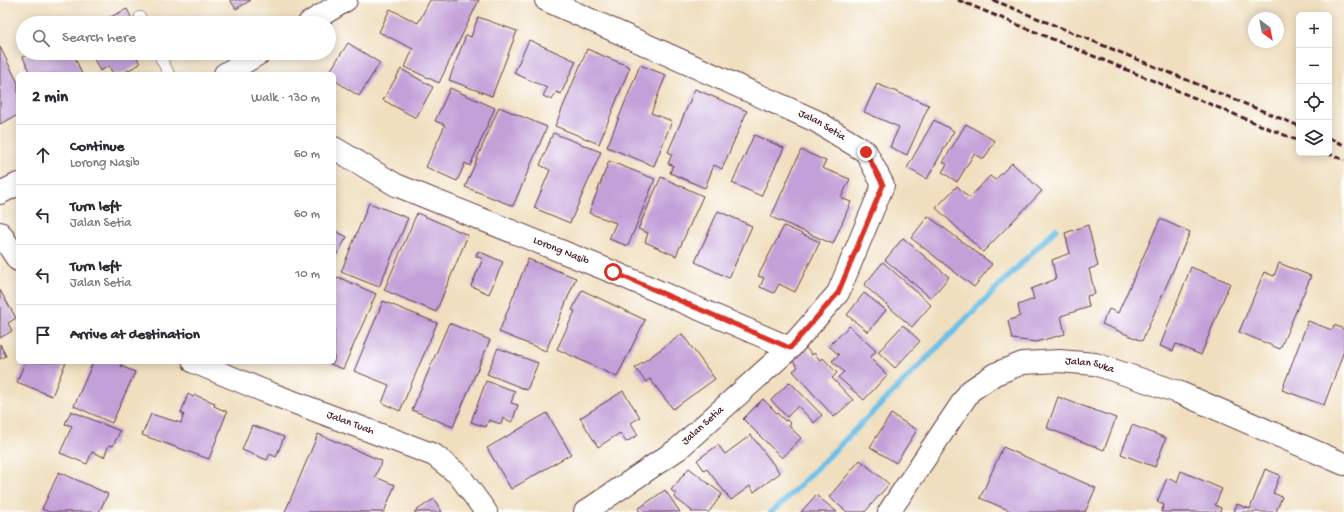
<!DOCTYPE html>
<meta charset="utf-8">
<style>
body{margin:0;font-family:"Gochi Hand",sans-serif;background:#f7f7f7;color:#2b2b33}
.controls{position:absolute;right:12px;top:12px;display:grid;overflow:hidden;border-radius:6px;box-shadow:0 2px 10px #0003}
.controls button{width:36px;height:36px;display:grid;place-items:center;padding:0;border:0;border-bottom:1px solid #e1e1e2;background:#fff;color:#2b2b33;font:20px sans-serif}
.compass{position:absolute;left:1248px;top:12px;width:36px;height:36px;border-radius:50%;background:#fff;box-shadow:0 2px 10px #0003;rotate:148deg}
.stop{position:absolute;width:12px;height:12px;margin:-9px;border:3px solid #d93025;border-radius:50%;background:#fff}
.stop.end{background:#d93025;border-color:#fff;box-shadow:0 1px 4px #0008}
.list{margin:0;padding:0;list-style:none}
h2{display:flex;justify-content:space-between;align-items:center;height:52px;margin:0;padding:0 16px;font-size:17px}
h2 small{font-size:13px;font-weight:400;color:#7c7c81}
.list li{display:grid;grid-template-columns:26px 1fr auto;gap:12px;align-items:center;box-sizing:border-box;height:60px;padding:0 16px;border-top:1px solid #e1e1e2}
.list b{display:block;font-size:15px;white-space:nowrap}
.list p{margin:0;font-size:13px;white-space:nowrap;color:#7c7c81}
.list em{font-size:13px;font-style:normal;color:#7c7c81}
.icon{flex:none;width:22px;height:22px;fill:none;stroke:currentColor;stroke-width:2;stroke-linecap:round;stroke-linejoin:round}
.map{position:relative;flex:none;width:1344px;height:512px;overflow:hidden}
.search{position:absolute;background:#fff;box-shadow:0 2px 10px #0003;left:16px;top:16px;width:320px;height:44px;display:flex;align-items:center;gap:10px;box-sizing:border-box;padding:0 14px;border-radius:22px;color:#7c7c81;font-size:15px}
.panel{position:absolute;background:#fff;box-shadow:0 2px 10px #0003;left:16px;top:72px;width:320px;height:292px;border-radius:6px}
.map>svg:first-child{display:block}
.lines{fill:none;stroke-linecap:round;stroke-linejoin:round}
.stream{stroke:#6bc0e8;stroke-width:6}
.building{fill:#c2a0d8}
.lane-casing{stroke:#633c41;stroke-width:12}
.street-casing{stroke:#633c41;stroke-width:24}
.lane{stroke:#fff;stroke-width:11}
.street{stroke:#fff;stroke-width:22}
.rail{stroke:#4a1f2b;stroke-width:3;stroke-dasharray:6 3;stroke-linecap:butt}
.route{stroke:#d93025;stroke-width:5}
.labels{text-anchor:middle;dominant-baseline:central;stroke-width:3.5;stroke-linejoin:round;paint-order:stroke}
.street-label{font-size:11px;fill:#4a1f2b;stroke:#fff}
</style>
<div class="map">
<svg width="1344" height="512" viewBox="0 0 1344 512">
<rect width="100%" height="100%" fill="#fff"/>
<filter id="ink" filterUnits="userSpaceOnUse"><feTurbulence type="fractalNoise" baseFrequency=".025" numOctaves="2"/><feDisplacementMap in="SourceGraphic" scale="8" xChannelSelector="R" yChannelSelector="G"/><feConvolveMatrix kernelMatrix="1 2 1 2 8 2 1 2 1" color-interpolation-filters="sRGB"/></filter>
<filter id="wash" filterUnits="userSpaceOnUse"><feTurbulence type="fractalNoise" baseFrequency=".012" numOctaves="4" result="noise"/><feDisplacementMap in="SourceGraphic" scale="16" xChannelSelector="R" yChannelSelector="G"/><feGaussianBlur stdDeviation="0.9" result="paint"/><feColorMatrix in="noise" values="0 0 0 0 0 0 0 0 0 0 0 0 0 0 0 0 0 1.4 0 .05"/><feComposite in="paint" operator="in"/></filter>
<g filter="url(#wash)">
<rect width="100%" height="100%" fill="#f0dfbf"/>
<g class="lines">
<polyline class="stream" points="771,512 783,502 1056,229"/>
</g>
<g id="blocks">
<g class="building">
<polygon points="230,0 251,0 236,9"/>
<polygon points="430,0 479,0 439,83 405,67 413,49 379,32 390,9 418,23"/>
<polygon points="127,9 134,23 103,23 102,21"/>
<polygon points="478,17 517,31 492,96 449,80 466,35 471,37"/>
<polygon points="529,40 576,61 561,94 556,92 552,100 543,96 547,88 514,73"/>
<polygon points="348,43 380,63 359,96 334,80 334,74 328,74"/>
<polygon points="0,47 18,83 18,115 0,124"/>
<polygon points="587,49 630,67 599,144 555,126"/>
<polygon points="34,53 73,53 82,74 30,74 23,57"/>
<polygon points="91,53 135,53 140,64 121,74 113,74 109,66 100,71"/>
<polygon points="640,65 666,75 651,113 672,121 654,166 607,147"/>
<polygon points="401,69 433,87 416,118 383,100"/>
<polygon points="877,84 929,105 907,155 890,147 899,127 864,112"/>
<polygon points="450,88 495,108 470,166 465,163 457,181 426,167 445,125 435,121"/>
<polygon points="695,89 747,111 722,169 714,165 705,188 670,173 673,165 668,164 672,154 668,152"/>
<polygon points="499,107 547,127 513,206 465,187"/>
<polygon points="934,120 954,131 927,179 907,168"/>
<polygon points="966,124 995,141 984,159 974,154 957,182 942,172 947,164 943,162"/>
<polygon points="553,133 601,152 570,223 534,208 550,170 540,165"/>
<polygon points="754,135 784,148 761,196 732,183"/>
<polygon points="801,150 826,161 822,168 850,179 841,198 851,202 833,244 771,217"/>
<polygon points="609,161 655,179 628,246 609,239 616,223 589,213"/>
<polygon points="1012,163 1042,191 983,252 936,208 957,186 969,198 990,176 995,180"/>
<polygon points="661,177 703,196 676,256 645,242 648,233 638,229"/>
<polygon points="369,203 408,218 379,287 341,272"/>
<polygon points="718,211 752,226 729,278 695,262"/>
<polygon points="417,213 468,235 436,312 384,290"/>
<polygon points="928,216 992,264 974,287 911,238"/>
<polygon points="1160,219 1190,232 1142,341 1102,324 1109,309 1118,313"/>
<polygon points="1088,225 1098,266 1089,269 1095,294 1087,296 1089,307 1061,316 1065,334 1036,342 1012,339 1008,321 1020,316 1018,305 1034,299 1031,289 1056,279 1052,260 1070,253 1065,233"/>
<polygon points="784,226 820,242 795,292 779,284 774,293 760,287 764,278 758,276"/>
<polygon points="334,230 347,237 334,259"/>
<polygon points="903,238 949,277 931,298 885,260"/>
<polygon points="478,251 503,262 489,294 471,286 483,259 476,256"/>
<polygon points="528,259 576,278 546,351 499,332"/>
<polygon points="883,262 931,305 912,327 864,285"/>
<polygon points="1279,263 1311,276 1280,349 1239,332 1264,272 1274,276"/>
<polygon points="1191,267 1230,283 1201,355 1176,344 1173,351 1160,346"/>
<polygon points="338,277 376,294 343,369 326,362 334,362 334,286"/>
<polygon points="0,290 16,318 8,323 12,331 0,338"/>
<polygon points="582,290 645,320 617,377 557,349 575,311 572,310"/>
<polygon points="864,293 886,310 868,332 847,315"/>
<polygon points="383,301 437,323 400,411 382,403 389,385 354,371"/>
<polygon points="1308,321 1332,330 1334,325 1344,329 1344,351 1324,405 1282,390"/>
<polygon points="449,323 490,340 453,427 412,410"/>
<polygon points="903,325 920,341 895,368 878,352"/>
<polygon points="849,326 876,351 870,358 887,375 864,400 838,377 844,372 832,361 839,355 829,346"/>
<polygon points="682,334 715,379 673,409 650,379 646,382 635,368"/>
<polygon points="0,344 6,356 0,359"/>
<polygon points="498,348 538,363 527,390 487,374"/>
<polygon points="806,348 812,355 814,353 820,360 823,358 837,373 832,378 853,400 834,417 793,371 798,367 792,360"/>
<polygon points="25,362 66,362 52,396 17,382"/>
<polygon points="93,362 123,362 121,366 135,372 112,423 74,406"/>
<polygon points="486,381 515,391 511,403 518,405 512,422 503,418 501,424 489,420 486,427 471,422"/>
<polygon points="790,382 822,415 814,423 798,406 787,417 771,400"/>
<polygon points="623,391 640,417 631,423 638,435 626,442 620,433 598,447 580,418"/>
<polygon points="188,394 193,397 195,395 215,403 214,406 227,412 209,459 142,435 151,414 181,423 184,414 181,413"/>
<polygon points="1058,397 1116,418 1104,450 1047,428"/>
<polygon points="763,399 785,421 787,420 791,424 789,426 801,438 782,458 743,419"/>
<polygon points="71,411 120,431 113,446 109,445 104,457 92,452 87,464 60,453 72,426 65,424"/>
<polygon points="547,413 571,454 511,489 487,448"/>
<polygon points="891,414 917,430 896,463 870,447"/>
<polygon points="252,425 284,437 276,457 270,454 267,460 242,450"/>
<polygon points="1132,425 1166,438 1155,467 1121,454"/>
<polygon points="318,434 382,461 375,477 395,485 384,512 285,512"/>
<polygon points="751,435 780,473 754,492 750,486 731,500 706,468 704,470 697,460 718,445 725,454"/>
<polygon points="1003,447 1096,488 1085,512 1013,512 980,498"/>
<polygon points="860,460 889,484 865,512 847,512 829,497"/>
<polygon points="689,468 722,494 709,512 691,512 692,511 674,497 676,494 671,490"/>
<polygon points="1265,469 1280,475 1273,493 1282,497 1276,512 1234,512 1237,504 1250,509"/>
<polygon points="1181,471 1222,489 1215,505 1221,508 1220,512 1161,512 1164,505 1157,502 1167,478 1177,482"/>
<polygon points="59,472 108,494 99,512 49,512 42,509"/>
<polygon points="665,490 680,512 640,512 638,509"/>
<polygon points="816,495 837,512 801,512"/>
<polygon points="434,499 442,512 414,512"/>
</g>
</g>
</g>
<g filter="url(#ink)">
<use href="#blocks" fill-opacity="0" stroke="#633c41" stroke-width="1"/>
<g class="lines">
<defs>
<g id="lane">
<polyline points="140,17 143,23"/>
<polyline points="158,53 169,74"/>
</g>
<g id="street">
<path id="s1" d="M546 0 816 121 866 152 883 185 838 293 790 348 678 449 585 512"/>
<polyline points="309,23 346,0"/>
<polyline points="225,74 260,53"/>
<path id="s2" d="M334 148 396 185 613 272 790 348"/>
<polyline points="0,193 18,184"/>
<polyline points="0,233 18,260"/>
<path id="s3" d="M194 362 264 391 434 455 459 475 486 512"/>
<path id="s4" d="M889 512 970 391 995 374 1023 363 1059 361 1095 364 1178 392 1344 464"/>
</g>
</defs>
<use href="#lane" class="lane-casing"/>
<use href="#street" class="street-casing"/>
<use href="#lane" class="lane"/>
<use href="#street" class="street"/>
<g class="rail">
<polyline points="958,0 1299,141"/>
<polyline points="993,0 1299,126"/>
<polyline points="1329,138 1344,145"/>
<polyline points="1327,153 1344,160"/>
</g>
</g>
</g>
<g class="lines" filter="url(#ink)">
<polyline class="route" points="613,272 790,348 838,293 883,185 866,152"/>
</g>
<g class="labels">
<g class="street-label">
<text stroke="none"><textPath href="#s1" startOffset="303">Jalan Setia</textPath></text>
<text stroke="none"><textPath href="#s2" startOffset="250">Lorong Nasib</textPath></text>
<text stroke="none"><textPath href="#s4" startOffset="273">Jalan Suka</textPath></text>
<text stroke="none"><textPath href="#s3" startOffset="168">Jalan Tuah</textPath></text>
<text transform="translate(703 426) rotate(-42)">Jalan Setia</text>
</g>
</g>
</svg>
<div class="controls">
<button>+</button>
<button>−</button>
<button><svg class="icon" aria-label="locate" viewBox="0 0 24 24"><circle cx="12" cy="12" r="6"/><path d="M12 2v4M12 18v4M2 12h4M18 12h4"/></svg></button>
<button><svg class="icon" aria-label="layers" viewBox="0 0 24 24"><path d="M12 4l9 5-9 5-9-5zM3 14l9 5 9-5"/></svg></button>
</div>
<svg class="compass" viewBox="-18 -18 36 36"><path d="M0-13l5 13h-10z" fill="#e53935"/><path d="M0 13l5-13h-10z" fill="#7c7c81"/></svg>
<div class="stop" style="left:613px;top:272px"></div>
<div class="stop end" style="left:866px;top:152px"></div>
<div class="search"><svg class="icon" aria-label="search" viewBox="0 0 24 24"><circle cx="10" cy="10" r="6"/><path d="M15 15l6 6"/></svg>Search here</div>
<section class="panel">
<h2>2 min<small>Walk · 130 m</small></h2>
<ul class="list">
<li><svg class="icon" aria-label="ahead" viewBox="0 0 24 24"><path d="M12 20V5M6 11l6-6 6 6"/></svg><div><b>Continue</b><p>Lorong Nasib</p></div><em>60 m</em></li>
<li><svg class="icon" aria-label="left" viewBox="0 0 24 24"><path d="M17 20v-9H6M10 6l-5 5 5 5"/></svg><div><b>Turn left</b><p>Jalan Setia</p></div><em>60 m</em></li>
<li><svg class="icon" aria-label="left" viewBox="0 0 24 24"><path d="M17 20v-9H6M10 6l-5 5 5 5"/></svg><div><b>Turn left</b><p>Jalan Setia</p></div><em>10 m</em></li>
<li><svg class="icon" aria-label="arrive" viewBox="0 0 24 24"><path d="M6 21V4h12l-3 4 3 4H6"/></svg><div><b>Arrive at destination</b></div></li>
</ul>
</section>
</div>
